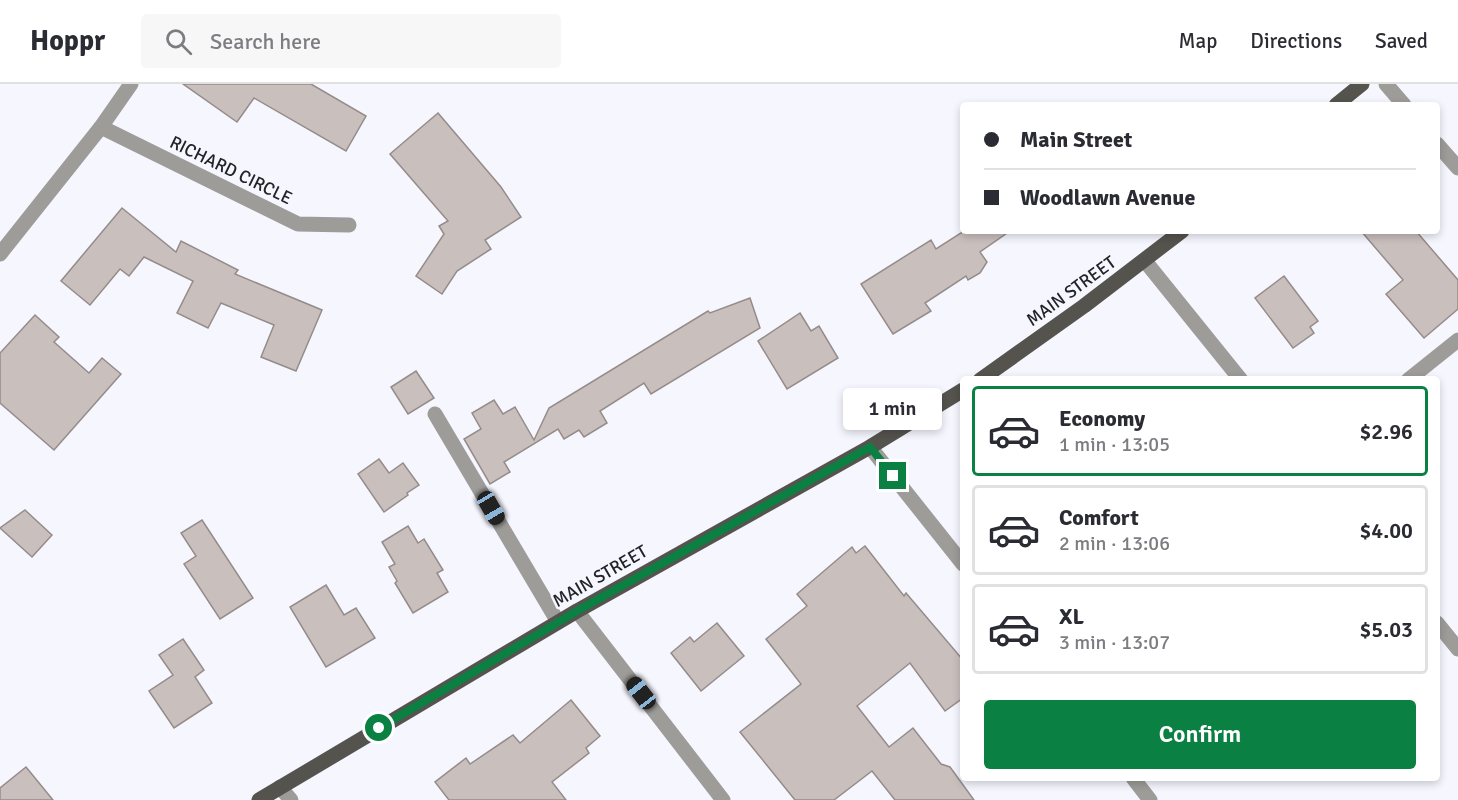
<!DOCTYPE html>
<meta charset="utf-8">
<style>
:root{--surface:#fff;--page:#f7f7f7;--text:#2b2b33;--muted:#7c7c81;--line:#e1e1e2;--accent:#0b8043}
body{margin:0;font-family:Signika,sans-serif;background:var(--page);color:var(--text);height:100vh;display:flex;flex-direction:column;font-size:22px;white-space:nowrap}
*{box-sizing:border-box;margin:0}
p{font-size:20px;color:var(--muted)}
.icon{flex:none;width:33px;height:33px;fill:none;stroke:currentColor;stroke-width:2;stroke-linecap:round;stroke-linejoin:round}
.map{position:relative;flex:1;overflow:hidden}
.side{position:absolute;left:960px;top:292px;width:480px;height:405px;display:flex;flex-direction:column;background:var(--surface);border-radius:6px;box-shadow:0 3px 9px #0003}
.side>*{flex:none}
.guide{position:absolute;left:960px;top:18px;width:480px;height:132px;border-radius:6px;box-shadow:0 3px 9px #0003;display:grid;align-content:center;height:132px;padding:0 24px;background:var(--surface)}
.end{position:absolute;width:27px;height:27px;margin:-14px;border:8px solid #0b8043;background:#fff;box-shadow:0 0 0 3px #fff}
.from{border-radius:50%}
.bubble{position:absolute;height:42px;border-radius:6px;background:var(--surface);box-shadow:0 3px 9px #0003;font-size:20px;font-weight:600;line-height:42px;text-align:center}
.car{position:absolute;width:18px;height:36px;margin:-18px -9px;border-radius:8px;box-shadow:0 0 4px 2px #0007;background:linear-gradient(#222 24%,#8ab4d8 0 40%,#222 0 76%,#8ab4d8 0 86%,#222 0)}
.guide b{display:flex;align-items:center;gap:21px;height:57px;font-size:22px}
.guide b+b{border-top:2px solid var(--line)}
.guide i{width:15px;height:15px;background:var(--text)}
ul{padding:10px 0 0;list-style:none}
li{display:flex;align-items:center;gap:18px;height:90px;margin:0 12px 9px;padding:0 12px;border:3px solid var(--line);border-radius:6px}
li div{flex:1}
li b{display:block;font-size:22px}
li em{font-style:normal;font-weight:600}
li.selected{border-color:var(--accent)}
li>.icon{width:54px;height:54px;stroke-width:1.5}
.button{display:flex;gap:12px;margin-top:auto;padding:12px 24px}
.button a{flex:1;height:69px;border-radius:6px;background:var(--accent);color:#fff;font-size:24px;font-weight:600;line-height:69px;text-align:center}
header{display:flex;align-items:center;gap:36px;box-sizing:border-box;height:84px;padding:0 30px;background:var(--surface);border-bottom:2px solid var(--line)}
header strong{font-size:28px}
nav{display:flex;gap:33px;margin-inline-start:auto;font-size:21px}
.search{width:420px;height:54px;background:var(--page);display:flex;align-items:center;gap:15px;box-sizing:border-box;padding:0 21px;border-radius:6px;color:var(--muted);font-size:22px}
.map>svg:first-child{display:block}
.building{fill:#c9bfbd;stroke:#958c8a;stroke-width:1.5}
.lines{fill:none;stroke-linecap:round;stroke-linejoin:round}
.service{stroke:#9d9c99;stroke-width:15}
.minor{stroke:#9d9c99;stroke-width:15}
.primary{stroke:#55534e;stroke-width:15}
.route{stroke:#0b8043;stroke-width:8}
.labels{text-anchor:middle;dominant-baseline:central;stroke-width:5;stroke-linejoin:round;paint-order:stroke}
.street-label{font-size:18px;fill:#222326;stroke:#f5f6fe}
</style>
<header>
<strong>Hoppr</strong>
<div class="search"><svg class="icon" aria-label="search" viewBox="0 0 24 24"><circle cx="10" cy="10" r="6"/><path d="M15 15l6 6"/></svg>Search here</div>
<nav><a>Map</a><a>Directions</a><a>Saved</a></nav>
</header>
<div class="map">
<svg width="1458" height="716" viewBox="0 0 1458 716">
<rect width="100%" height="100%" fill="#f5f6fe"/>
<g class="building">
<polygon points="183,0 311,0 366,32 346,67 254,14 237,38"/>
<polygon points="438,29 501,103 521,133 485,156 491,165 457,187 442,210 416,192 444,150 439,142 448,137 390,70"/>
<polygon points="122,124 176,168 181,157 238,186 235,190 322,226 296,287 261,273 274,241 221,219 208,244 177,229 193,197 144,173 129,192 120,185 90,221 61,197"/>
<polygon points="964,147 1010,147 980,168 987,178 980,189 968,196 966,192 925,219 931,227 893,250 861,200 931,156 936,165"/>
<polygon points="1361,147 1416,147 1458,196 1458,225 1424,254 1386,210 1403,196"/>
<polygon points="1284,192 1318,237 1310,243 1314,249 1293,264 1255,214"/>
<polygon points="750,214 760,244 651,310 644,299 600,327 607,339 584,353 579,346 564,355 558,345 504,378 510,388 490,400 464,355 481,345 472,329 494,316 503,330 515,323 534,356 549,324 708,227 710,229"/>
<polygon points="800,229 811,247 819,242 838,274 787,305 758,257"/>
<polygon points="35,231 59,253 54,258 89,289 102,274 121,290 54,366 0,319 0,269"/>
<polygon points="416,287 434,314 408,330 391,303"/>
<polygon points="379,375 389,389 403,379 419,401 407,409 408,411 384,428 358,390"/>
<polygon points="25,426 52,451 32,473 0,444"/>
<polygon points="202,436 253,514 220,535 184,480 196,472 181,449"/>
<polygon points="408,442 418,459 424,455 443,486 437,489 448,508 413,529 395,499 397,497 389,483 395,480 382,458"/>
<polygon points="865,462 904,512 906,509 963,576 963,614 945,627 910,579 857,622 889,663 913,644 941,680 950,683 974,716 895,716 872,687 834,716 795,716 740,648 801,600 766,555 807,522 797,510 852,463 856,469"/>
<polygon points="326,501 344,531 356,524 375,554 326,583 290,523"/>
<polygon points="717,539 744,572 701,607 671,569 690,553 694,558"/>
<polygon points="183,555 204,586 195,593 212,619 174,644 149,607 173,591 159,571"/>
<polygon points="571,616 600,652 586,664 589,669 552,698 566,716 449,716 435,698 466,674 470,680 513,651 520,659"/>
<polygon points="26,683 53,716 0,716 0,704"/>
</g>
<g class="lines">
<g class="service">
<polyline points="1408,296 1458,256"/>
<polyline points="435,330 558,538"/>
</g>
<g class="minor">
<polyline points="1386,0 1404,21"/>
<polyline points="101,43 298,140 349,141"/>
<polyline points="1437,60 1458,84"/>
<polyline points="0,170 101,43 131,0"/>
<polyline points="1145,177 1241,296"/>
<polyline points="870,363 963,480"/>
<polyline points="577,527 723,716"/>
<polyline points="1437,539 1458,565"/>
<polyline points="1133,694 1150,716"/>
<polyline points="280,703 291,716"/>
</g>
<g class="primary">
<polyline points="1336,21 1362,0"/>
<polyline points="980,296 1084,222 1182,147"/>
<polyline points="259,716 577,527 870,363 963,306"/>
</g>
</g>
<g class="lines">
<polyline class="route" points="379,644 577,527 870,363 893,392"/>
</g>
<g class="labels">
<g class="street-label">
<text transform="translate(231 86) rotate(26)">RICHARD CIRCLE</text>
<text transform="translate(1071 207) rotate(-36)">MAIN STREET</text>
<text transform="translate(600 492) rotate(-30)">MAIN STREET</text>
</g>
</g>
</svg>
<i class="end from" style="left:379px;top:644px"></i>
<i class="end" style="left:893px;top:392px"></i>
<div class="bubble" style="left:843px;top:304px;width:99px">1 min</div>
<i class="car" style="left:491px;top:424px;rotate:150deg"></i>
<i class="car" style="left:641px;top:609px;rotate:322deg"></i>
<div class="guide">
<b><i class="from"></i>Main Street</b>
<b><i></i>Woodlawn Avenue</b>
</div>
<section class="side">
<ul>
<li class="selected"><svg class="icon" aria-label="car" viewBox="0 0 24 24"><path d="M5 17H2v-5l4-1 3-4h7l3 4 3 1v5h-3M9 17h6M6 11h13"/><circle cx="7" cy="17" r="2"/><circle cx="17" cy="17" r="2"/></svg><div><b>Economy</b><p>1 min · 13:05</p></div><em>$2.96</em></li>
<li><svg class="icon" aria-label="car" viewBox="0 0 24 24"><path d="M5 17H2v-5l4-1 3-4h7l3 4 3 1v5h-3M9 17h6M6 11h13"/><circle cx="7" cy="17" r="2"/><circle cx="17" cy="17" r="2"/></svg><div><b>Comfort</b><p>2 min · 13:06</p></div><em>$4.00</em></li>
<li><svg class="icon" aria-label="car" viewBox="0 0 24 24"><path d="M5 17H2v-5l4-1 3-4h7l3 4 3 1v5h-3M9 17h6M6 11h13"/><circle cx="7" cy="17" r="2"/><circle cx="17" cy="17" r="2"/></svg><div><b>XL</b><p>3 min · 13:07</p></div><em>$5.03</em></li>
</ul>
<div class="button"><a>Confirm</a></div>
</section>
</div>
